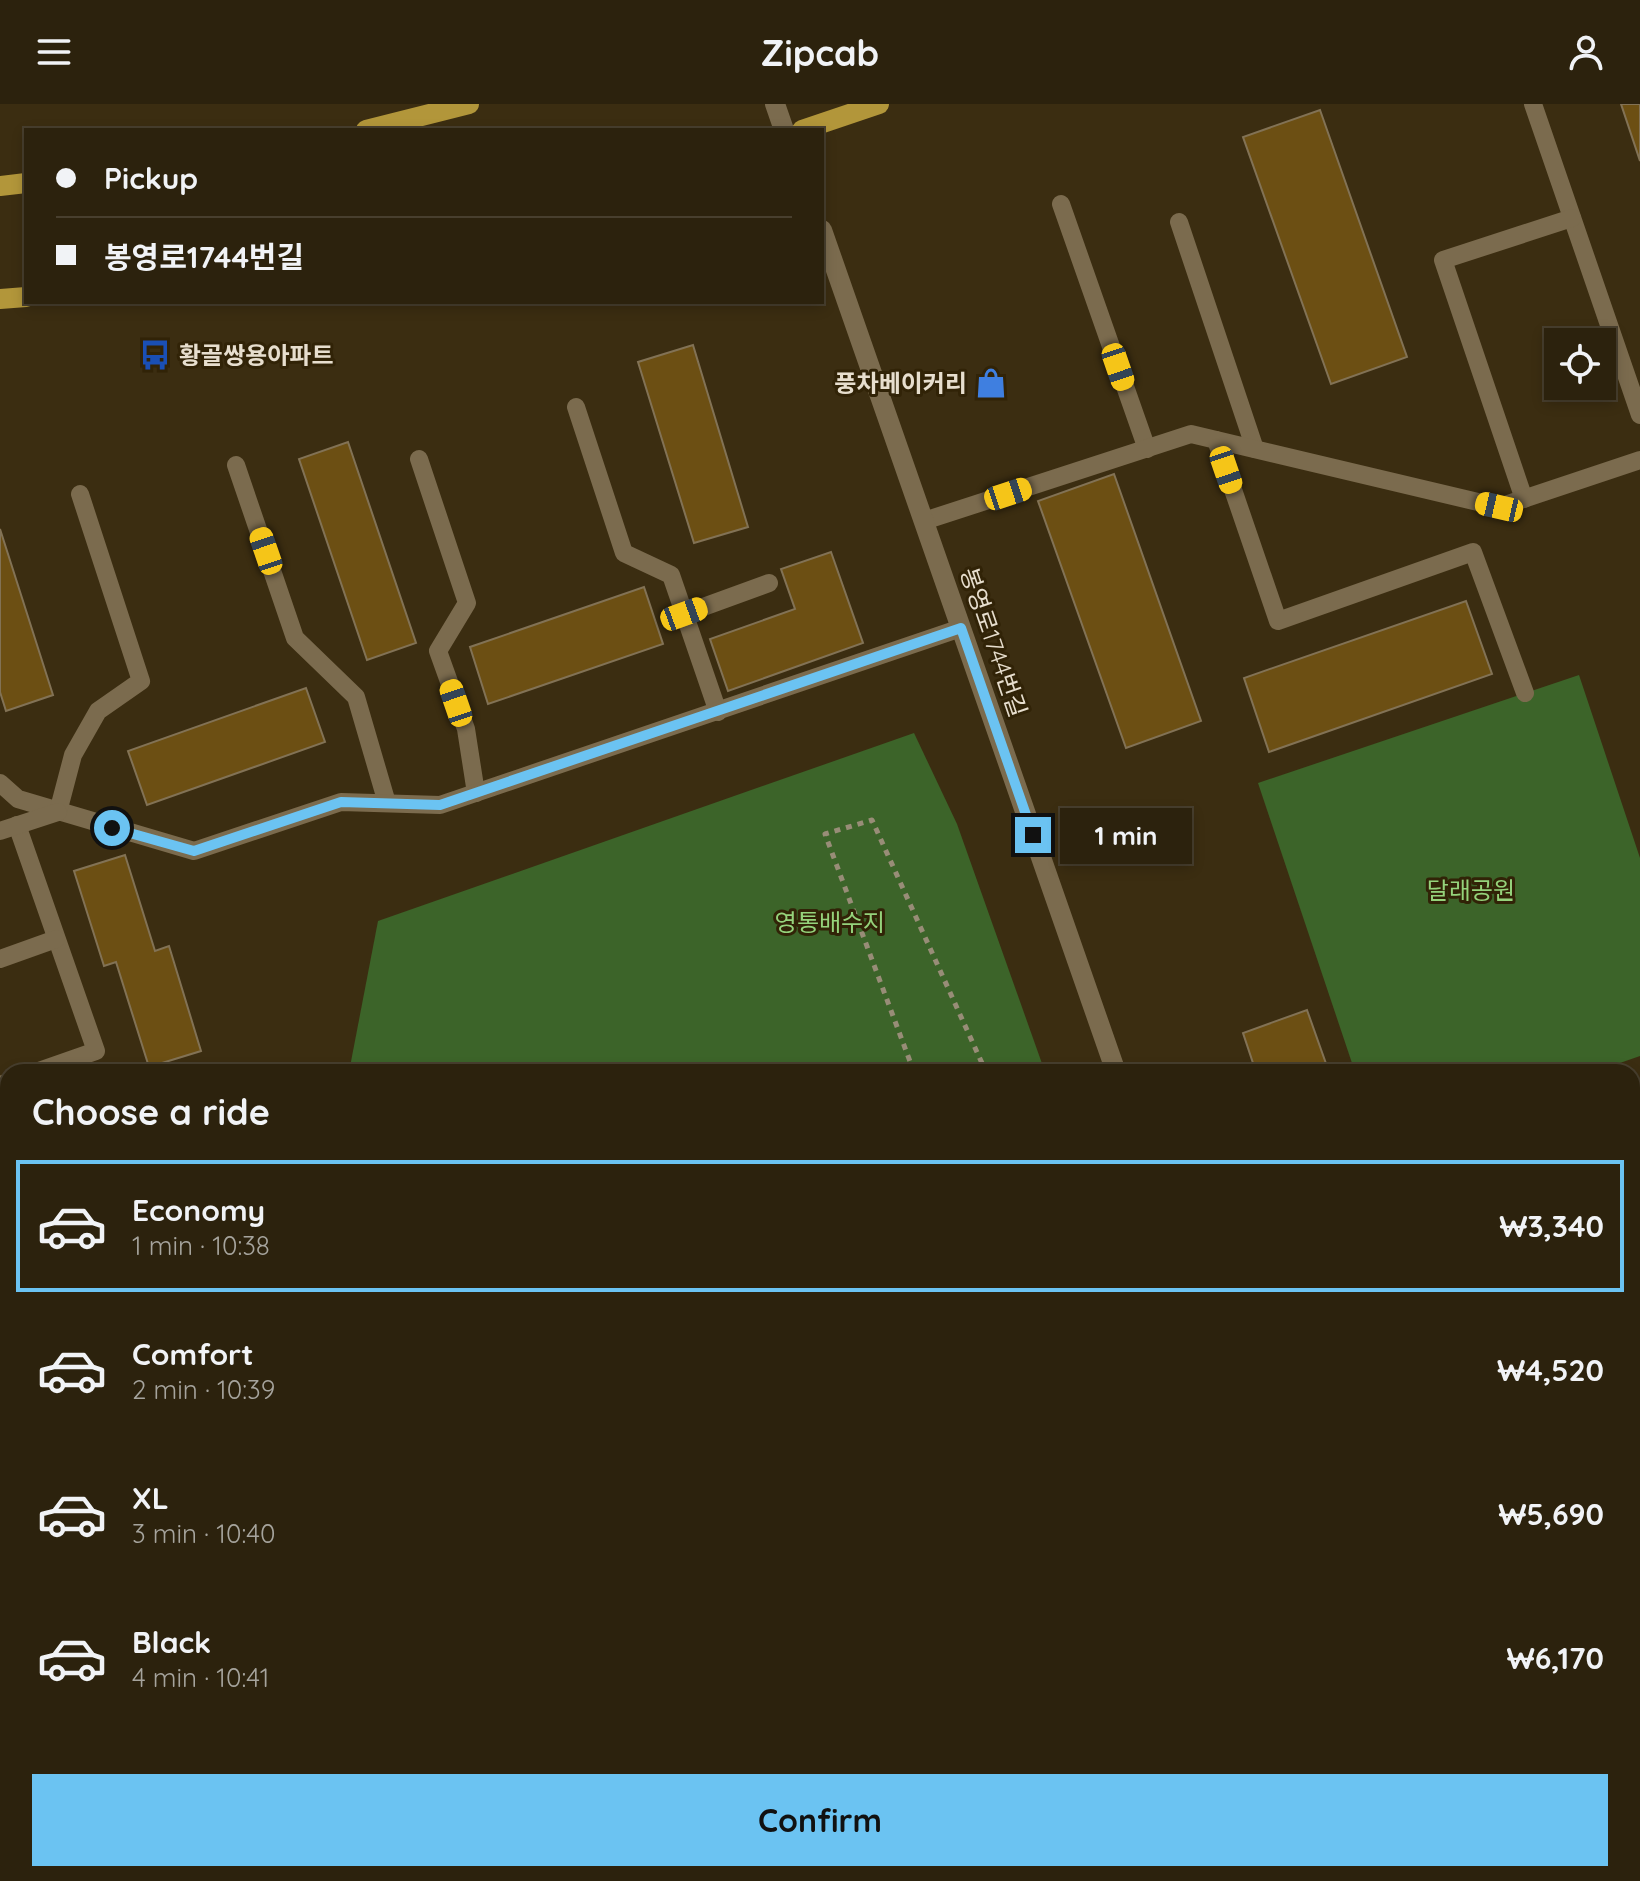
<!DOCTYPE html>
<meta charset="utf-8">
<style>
:root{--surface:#2c220d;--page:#342a16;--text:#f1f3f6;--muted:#a6a49d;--line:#483f2e;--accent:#6bc3f2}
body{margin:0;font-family:Quicksand,"Noto Sans KR",sans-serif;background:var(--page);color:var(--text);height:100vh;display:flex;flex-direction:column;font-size:30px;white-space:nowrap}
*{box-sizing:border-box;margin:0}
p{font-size:26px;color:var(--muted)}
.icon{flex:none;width:44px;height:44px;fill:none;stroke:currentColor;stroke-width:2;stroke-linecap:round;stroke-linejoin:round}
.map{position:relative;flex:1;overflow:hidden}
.side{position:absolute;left:0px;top:960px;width:1640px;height:818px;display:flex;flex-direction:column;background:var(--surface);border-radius:24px 24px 0 0;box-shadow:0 4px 12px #0003,0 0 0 2px var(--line)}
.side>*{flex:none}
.guide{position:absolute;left:24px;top:24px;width:800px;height:176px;border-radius:0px;box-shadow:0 4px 12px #0003,0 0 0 2px var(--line);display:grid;align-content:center;height:176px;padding:0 32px;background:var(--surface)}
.tools{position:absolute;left:1544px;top:224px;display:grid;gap:16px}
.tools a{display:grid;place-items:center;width:72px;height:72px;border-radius:0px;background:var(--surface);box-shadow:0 4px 12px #0003,0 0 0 2px var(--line);font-size:40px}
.end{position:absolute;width:36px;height:36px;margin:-18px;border:10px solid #6bc3f2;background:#111;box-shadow:0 0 0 4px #111}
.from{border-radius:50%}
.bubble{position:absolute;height:56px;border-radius:0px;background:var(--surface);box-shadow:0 4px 12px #0003,0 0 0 2px var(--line);font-size:26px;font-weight:800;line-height:56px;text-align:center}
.car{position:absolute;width:24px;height:48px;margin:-24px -12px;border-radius:10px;box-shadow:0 0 6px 2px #0007;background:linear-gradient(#f5c518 24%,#345 0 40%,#f5c518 0 76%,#345 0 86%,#f5c518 0)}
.guide b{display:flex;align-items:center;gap:28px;height:76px;font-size:30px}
.guide b+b{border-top:2px solid var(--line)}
.guide i{width:20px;height:20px;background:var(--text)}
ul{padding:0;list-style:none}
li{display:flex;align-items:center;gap:24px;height:132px;margin:0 16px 12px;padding:0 16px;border:4px solid transparent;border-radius:0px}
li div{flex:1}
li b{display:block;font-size:30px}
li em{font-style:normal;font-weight:800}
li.on{border-color:var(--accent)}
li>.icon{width:72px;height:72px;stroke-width:1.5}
h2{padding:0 32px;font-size:36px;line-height:96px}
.primary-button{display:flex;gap:16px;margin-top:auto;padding:16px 32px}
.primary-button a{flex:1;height:92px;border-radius:0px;background:var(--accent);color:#111;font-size:32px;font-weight:800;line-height:92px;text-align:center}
header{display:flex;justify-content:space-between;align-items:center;height:104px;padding:0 32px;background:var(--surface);font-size:36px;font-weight:800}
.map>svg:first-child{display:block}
.built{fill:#44320e}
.green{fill:#3c6429}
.building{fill:#6c4f13;stroke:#827255;stroke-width:2}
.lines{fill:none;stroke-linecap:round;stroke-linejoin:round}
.path{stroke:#988d77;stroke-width:5;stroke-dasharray:6 6;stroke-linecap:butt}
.service{stroke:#7b6b4e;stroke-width:18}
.minor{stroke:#7b6b4e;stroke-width:20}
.tertiary{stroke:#7b6b4e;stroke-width:20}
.primary{stroke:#b2963a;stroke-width:20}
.route{stroke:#6bc3f2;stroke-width:10}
.labels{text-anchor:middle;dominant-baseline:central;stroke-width:6;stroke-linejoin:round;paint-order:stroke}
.poi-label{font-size:24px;font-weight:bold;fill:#e7dece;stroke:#312307;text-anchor:start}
.street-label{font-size:24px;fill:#e7dece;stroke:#312307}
.park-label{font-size:24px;fill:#95d37b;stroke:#312307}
</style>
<header><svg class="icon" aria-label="menu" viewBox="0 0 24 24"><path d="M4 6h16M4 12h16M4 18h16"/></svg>Zipcab<svg class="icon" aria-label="person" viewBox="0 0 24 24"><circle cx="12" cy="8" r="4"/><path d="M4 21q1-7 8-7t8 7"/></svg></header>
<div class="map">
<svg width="1640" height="1777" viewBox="0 0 1640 1777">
<rect width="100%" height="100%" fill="#3b2d11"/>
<polygon class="built" points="1640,974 1640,1474 1632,1479 1632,977"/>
<g class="green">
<polygon points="1579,571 1640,754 1640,952 1594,968 1355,968 1258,679"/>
<polygon points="914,629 957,720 1045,968 349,968 378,817"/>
<polygon points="8,1168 8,1310 0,1305 0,1171"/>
<polygon points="1632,1265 1640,1288 1640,1418 1632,1422"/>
<polygon points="0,1369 8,1374 8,1770 984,1770 983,1777 0,1777"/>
<polygon points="1640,1628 1640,1777 1612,1777 1608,1770 1632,1770 1632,1635"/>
</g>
<g class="building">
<polygon points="1621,0 1640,0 1640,57"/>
<polygon points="1320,6 1407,253 1331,280 1243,33"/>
<polygon points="693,241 748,423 694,439 638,258"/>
<polygon points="348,338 416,539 367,556 299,355"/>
<polygon points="1114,370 1201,617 1126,644 1038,397"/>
<polygon points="0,425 53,591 6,607 0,588"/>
<polygon points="831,448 863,539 728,587 710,535 795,505 781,465"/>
<polygon points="644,483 663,540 488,600 470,543"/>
<polygon points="1466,497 1492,570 1269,648 1244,574"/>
<polygon points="306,584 325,638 147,701 128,647"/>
<polygon points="125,751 155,847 169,842 201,947 149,963 116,858 104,862 74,767"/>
<polygon points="1307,906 1329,968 1256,968 1243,929"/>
<polygon points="8,1044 8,1101 0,1104 0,1047"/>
<polygon points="1049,1770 1138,1770 1137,1777 1048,1777"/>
<polygon points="1505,1770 1534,1770 1539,1777 1487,1777"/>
</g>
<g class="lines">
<g class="path">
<polyline points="914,968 825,730 872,716 986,968"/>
<polyline points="0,1411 8,1416"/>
<polyline points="314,1770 316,1777"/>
</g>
<g class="service">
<polyline points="1533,0 1640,311"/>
<polyline points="1061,100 1147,345"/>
<polyline points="1179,118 1255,345"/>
<polyline points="576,303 624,449 671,471 718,608"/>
<polyline points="1216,336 1278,517 1473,448 1525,589"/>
<polyline points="419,355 467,499 438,547 466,625 476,689"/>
<polyline points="236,361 295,534 356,593 387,699"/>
<polyline points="1524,395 1443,156 1572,114"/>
<polyline points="924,417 1191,330 1499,403 1640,356"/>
<polyline points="684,510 769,479"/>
<polyline points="0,679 18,695 194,747 341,698 440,701 961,524"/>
<polyline points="58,708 73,651 98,607 141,577 80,390"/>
<polyline points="17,721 96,947 36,968"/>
<polyline points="0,727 58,708"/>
<polyline points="0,855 56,835"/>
<polyline points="0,981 8,978"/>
</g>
<polyline class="minor" points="1313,1777 1315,1770"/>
<g class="tertiary">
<polyline points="775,0 784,26"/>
<polyline points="822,126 1116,968"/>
<polyline points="1632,1517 1640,1513"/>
</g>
<g class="primary">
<polyline points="366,26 469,0"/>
<polyline points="802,26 879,0"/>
<polyline points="0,82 26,79"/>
<polyline points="0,195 26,193"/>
</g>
</g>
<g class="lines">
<polyline class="route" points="112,724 194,747 341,698 440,701 961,524 1033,731"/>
</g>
<defs>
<g id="bus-bare" transform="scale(2.4)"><path d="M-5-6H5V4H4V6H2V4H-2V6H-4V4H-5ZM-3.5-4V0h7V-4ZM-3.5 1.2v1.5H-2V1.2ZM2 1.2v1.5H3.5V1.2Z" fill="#1a4fb4" stroke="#312307" stroke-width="2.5" paint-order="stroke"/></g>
<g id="shop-bare" transform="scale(2.4)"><path d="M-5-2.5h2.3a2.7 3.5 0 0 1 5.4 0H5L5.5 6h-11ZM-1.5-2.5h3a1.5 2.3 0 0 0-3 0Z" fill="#3f7fe0" stroke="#312307" stroke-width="2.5" paint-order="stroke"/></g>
</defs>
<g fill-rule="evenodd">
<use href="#bus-bare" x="155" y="251"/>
<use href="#shop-bare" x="991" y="279"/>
</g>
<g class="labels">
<g class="poi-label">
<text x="179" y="251">황골쌍용아파트</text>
<text x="967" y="279" text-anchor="end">풍차베이커리</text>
</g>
<g class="street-label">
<text transform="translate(994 538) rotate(71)">봉영로1744번길</text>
</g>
<g class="park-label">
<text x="1471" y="786">달래공원</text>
<text x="830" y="818">영통배수지</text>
</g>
</g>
</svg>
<div class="tools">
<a><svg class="icon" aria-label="locate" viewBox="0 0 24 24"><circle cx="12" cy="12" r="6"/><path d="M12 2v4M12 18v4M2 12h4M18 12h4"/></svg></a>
</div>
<i class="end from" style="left:112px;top:724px"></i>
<i class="end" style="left:1033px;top:731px"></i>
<div class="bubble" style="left:1060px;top:704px;width:132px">1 min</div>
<i class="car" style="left:1118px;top:263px;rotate:161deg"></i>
<i class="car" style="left:1226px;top:366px;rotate:161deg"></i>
<i class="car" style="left:1008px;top:390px;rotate:72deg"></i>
<i class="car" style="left:1499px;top:403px;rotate:283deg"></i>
<i class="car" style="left:266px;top:447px;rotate:341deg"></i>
<i class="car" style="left:684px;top:510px;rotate:70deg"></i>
<i class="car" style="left:456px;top:599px;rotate:341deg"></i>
<div class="guide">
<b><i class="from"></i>Pickup</b>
<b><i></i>봉영로1744번길</b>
</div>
<section class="side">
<h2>Choose a ride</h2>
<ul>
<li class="on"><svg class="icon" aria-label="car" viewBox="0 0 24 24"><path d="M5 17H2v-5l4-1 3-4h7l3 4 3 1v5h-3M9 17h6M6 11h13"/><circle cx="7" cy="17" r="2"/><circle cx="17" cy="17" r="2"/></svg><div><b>Economy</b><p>1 min · 10:38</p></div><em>₩3,340</em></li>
<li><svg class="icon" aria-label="car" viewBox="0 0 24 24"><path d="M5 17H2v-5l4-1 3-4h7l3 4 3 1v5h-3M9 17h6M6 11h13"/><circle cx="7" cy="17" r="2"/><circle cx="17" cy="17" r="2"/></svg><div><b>Comfort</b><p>2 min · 10:39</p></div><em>₩4,520</em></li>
<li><svg class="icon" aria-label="car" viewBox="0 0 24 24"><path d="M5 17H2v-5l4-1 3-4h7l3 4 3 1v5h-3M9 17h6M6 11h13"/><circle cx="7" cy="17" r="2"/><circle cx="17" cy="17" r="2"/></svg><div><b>XL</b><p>3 min · 10:40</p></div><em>₩5,690</em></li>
<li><svg class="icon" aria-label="car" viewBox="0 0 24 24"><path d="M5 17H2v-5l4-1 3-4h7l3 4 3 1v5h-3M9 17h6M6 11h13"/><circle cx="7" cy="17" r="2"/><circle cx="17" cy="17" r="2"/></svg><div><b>Black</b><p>4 min · 10:41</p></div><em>₩6,170</em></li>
</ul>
<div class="primary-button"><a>Confirm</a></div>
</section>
</div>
